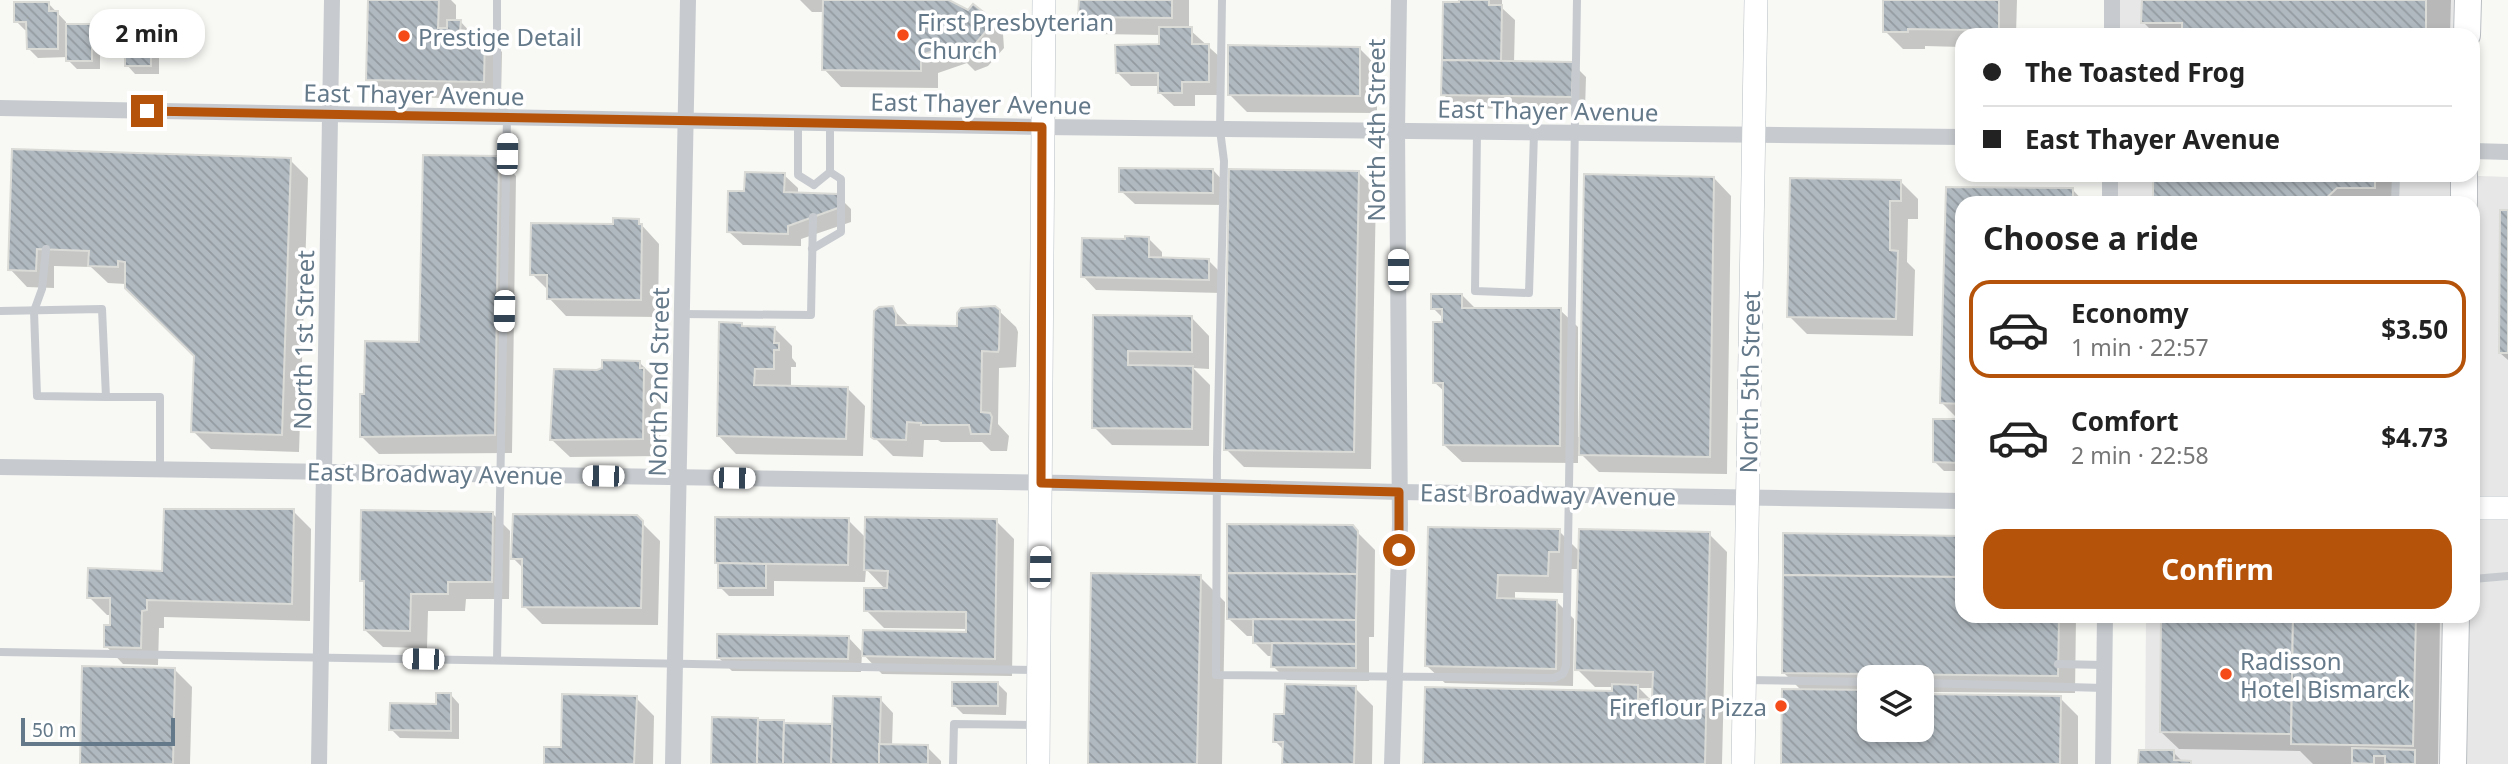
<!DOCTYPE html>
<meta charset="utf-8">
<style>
:root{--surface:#fff;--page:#f2f2f2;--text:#222;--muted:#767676;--line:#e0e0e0;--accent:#b45309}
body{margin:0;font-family:"Noto Sans",sans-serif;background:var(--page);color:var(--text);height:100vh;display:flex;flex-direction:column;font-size:26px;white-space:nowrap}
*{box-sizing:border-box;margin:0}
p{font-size:23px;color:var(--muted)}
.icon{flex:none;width:38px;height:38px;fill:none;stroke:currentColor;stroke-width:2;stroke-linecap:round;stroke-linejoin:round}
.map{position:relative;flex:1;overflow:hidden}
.drawer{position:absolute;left:1955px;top:196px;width:525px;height:427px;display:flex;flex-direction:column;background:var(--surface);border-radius:21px;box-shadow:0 4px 10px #0003}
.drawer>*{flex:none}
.top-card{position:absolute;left:1955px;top:28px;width:525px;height:154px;border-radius:21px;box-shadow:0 4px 10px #0003;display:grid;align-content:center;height:154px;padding:0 28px;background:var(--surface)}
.tools{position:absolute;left:1857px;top:665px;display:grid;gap:14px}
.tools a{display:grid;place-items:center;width:77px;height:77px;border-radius:14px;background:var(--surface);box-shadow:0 4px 10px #0003;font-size:35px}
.scale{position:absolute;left:21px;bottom:18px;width:154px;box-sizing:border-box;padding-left:7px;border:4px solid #647989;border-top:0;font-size:19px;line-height:24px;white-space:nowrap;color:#647989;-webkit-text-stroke:5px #fff;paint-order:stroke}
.end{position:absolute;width:32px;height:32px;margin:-16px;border:9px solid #b45309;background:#fff;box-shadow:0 0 0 4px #fff}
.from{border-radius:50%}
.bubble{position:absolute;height:49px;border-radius:21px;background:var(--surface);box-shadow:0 4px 10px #0003;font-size:23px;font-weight:700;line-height:49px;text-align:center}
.car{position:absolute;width:21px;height:42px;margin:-21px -10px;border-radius:9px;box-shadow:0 0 5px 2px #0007;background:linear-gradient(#fff 24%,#345 0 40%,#fff 0 76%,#345 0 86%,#fff 0)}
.top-card b{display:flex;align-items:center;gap:24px;height:66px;font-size:26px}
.top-card b+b{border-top:2px solid var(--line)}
.top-card i{width:18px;height:18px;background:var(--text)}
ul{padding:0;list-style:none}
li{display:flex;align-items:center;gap:21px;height:98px;margin:0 14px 10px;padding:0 14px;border:4px solid transparent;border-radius:21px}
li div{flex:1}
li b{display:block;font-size:26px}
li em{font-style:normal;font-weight:700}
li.current{border-color:var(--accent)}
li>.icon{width:63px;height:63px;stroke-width:1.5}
h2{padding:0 28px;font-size:32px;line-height:84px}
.action{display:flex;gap:14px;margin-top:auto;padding:14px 28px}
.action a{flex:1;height:80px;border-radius:21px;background:var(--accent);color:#fff;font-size:28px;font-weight:700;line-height:80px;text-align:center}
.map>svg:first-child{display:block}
.built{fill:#e6e7e6}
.shadow{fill:#0003;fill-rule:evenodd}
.building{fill:url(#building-back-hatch);stroke:#dadad7;stroke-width:2}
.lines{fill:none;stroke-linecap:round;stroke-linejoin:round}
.secondary-casing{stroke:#b9bfc3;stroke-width:24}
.primary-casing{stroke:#babec2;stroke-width:28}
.lane{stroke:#c7cbcf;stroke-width:8}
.street{stroke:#c7cbcf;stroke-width:16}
.secondary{stroke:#fff;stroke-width:23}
.primary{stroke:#fff;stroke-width:26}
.route{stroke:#b45309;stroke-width:9}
.poi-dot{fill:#f54b18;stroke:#fff;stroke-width:2.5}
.labels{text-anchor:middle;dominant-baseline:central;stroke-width:7;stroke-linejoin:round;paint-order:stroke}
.poi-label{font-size:24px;fill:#647989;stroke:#fff;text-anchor:start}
.street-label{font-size:24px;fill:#647989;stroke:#fff}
</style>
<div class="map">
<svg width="2508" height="764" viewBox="0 0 2508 764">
<defs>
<pattern id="building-back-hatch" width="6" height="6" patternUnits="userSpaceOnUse" patternTransform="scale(1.75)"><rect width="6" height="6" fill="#b0b9bf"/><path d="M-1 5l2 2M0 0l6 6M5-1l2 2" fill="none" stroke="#939ba1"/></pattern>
</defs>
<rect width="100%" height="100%" fill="#f8f8f5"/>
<g class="built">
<polygon points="2112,0 2468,0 2467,35 2112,35"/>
<polygon points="2110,175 2451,175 2508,177 2508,764 2145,764 2146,616 2473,616 2473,203 2110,203"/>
</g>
<g class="shadow">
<polygon points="370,0 451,0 456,5 456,21 460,21 472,34 484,34 502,52 501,99 386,97 368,79"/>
<polygon points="800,0 941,0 968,12 985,15 1003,34 1004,48 988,66 975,71 967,63 938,73 938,88 841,87 824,69 824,12 812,12"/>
<polygon points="1080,0 1189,0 1189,29 1222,59 1222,95 1195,95 1195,106 1174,106 1160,93 1160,86 1131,86 1117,72 1161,46 1161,35 1098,34 1080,17"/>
<polygon points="1461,0 1502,0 1502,8 1515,20 1514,63 1572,63 1586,77 1585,110 1457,108 1443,94"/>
<polygon points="1885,0 2017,0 2016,35 1962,35 1962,47 1925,46 1925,49 1903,49 1885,31"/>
<polygon points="2144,0 2451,0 2450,35 2156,35 2143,22"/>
<polygon points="48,3 66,22 66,25 91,25 100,34 100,69 77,69 68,60 68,57 38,58 29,49 28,30 25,30 16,21"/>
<polygon points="151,27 159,36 159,74 135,74 127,65"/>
<polygon points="1359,48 1377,66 1377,113 1247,112 1229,94"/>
<polygon points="14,151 290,160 308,178 299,452 211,449 193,431 196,355 126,284 108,283 91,267 54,266 54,288 27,287 10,269"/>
<polygon points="498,158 516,176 512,453 379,454 361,436 366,396 421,344"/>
<polygon points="1213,170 1226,184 1226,205 1135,204 1121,191"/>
<polygon points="1358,172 1376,190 1371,469 1244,467 1226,449"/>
<polygon points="784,175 798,188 798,194 837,195 851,209 851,222 801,239 801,246 743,245 729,232 746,193"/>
<polygon points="2155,175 2399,175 2399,203 2154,203"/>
<polygon points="1714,178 1731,196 1727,474 1599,472 1578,451 1578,463 1462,462 1444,445 1445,392 1434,382 1443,318 1433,308 1462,295 1476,309 1560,310 1578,327 1578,437 1581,437"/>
<polygon points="1900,181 1918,199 1918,219 1908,219 1907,262 1915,270 1913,336 1807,334 1789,316"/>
<polygon points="1947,189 2073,190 2085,203 1962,203 1962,471 1944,471 1935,462 1960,421 1942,403"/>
<polygon points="2508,211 2508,360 2500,353"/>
<polygon points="638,221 659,244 658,317 566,316 549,298 549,291 532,274 615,226"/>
<polygon points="1148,238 1162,252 1162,260 1209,261 1222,274 1222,293 1096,290 1083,276 1127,241"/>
<polygon points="892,308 910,327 958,327 997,309 1016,327 1018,332 1016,367 999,368 998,424 1009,436 1007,451 991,451 982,442 941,442 938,440 924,440 923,457 893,456 873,436"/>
<polygon points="1095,316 1192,318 1209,336 1209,369 1193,368 1210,385 1209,446 1112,445 1094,427"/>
<polygon points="741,324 745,328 774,328 792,346 792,358 796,363 796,367 791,367 791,387 847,388 865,406 863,456 736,454 719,436"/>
<polygon points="639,362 657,380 661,388 660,456 570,457 552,440"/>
<polygon points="293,511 311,529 310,621 164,617 164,628 159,628 158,665 123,664 106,646 112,627 111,615 107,615 89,597 164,572"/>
<polygon points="492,513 510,531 509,599 466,599 465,611 428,611 427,648 383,647 365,630 366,585 361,580"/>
<polygon points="636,517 660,541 658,625 542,624 524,606 524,569 513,558"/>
<polygon points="848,520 866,538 996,521 1014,539 1012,676 882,674 862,653 861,672 732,671 718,657 848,637 864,654 967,634 967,629 884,628 866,610 886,590 866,569 865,582 774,581 774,596 729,596 720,587 720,566 716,562"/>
<polygon points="1352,527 1375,550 1374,637 1369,637 1369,681 1287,680 1273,666 1273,656 1268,656 1254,642 1254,636 1247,636 1229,619"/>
<path d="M1430,529l129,2 21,21 129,-18 18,18 -5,212h-297l189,-71v-6h-19l-18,-18 2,-100h-13l-1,24 -50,-1v8l41,1 18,18 -1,67 -128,-3 -18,-17zM1639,688h15v15z"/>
<polygon points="1200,577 1225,602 1222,764 1089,764"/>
<path d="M1962,616l114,1 -1,76 -145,-1v4l130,2 18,18v48h-296l20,-73 -19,-19zM1869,677h53v53h-53z"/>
<polygon points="2163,616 2440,616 2438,764 2313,764 2300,751 2179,749 2161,732"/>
<polygon points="174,669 192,687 190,764 82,764"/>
<polygon points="998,684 1007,693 1006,715 963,714 954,705"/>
<polygon points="1355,688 1373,706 1372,764 1284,764 1285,751 1275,741 1286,716"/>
<polygon points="451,695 459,704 459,739 400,738 391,729 437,705"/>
<polygon points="636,698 654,716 653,764 546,764 563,749"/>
<polygon points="880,699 893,713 892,746 927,747 941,761 941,764 713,764 714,719 784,722 787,725 834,726"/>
<polygon points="2173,752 2183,762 2192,764 2140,764"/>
</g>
<g class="building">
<polygon points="368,0 439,0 438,28 447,28 447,20 461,20 460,32 485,32 484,82 366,80"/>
<polygon points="823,0 949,0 968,10 973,4 986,14 987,30 971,49 956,54 952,45 921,55 921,71 822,70"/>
<polygon points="1079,0 1172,0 1172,18 1078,17"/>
<polygon points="1459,0 1489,0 1489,5 1502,5 1501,61 1442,60 1443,2 1459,2"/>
<polygon points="1883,0 1999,0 1999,35 1974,34 1974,30 1908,29 1908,32 1883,32"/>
<polygon points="2142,0 2426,0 2426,35 2182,35 2182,23 2141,23"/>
<polygon points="14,2 49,2 49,11 58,11 58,49 27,49 26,22 14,22"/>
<rect x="66" y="24" width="26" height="37"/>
<rect x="125" y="25" width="26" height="41"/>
<polygon points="1159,27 1192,27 1192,44 1209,44 1209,82 1182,82 1182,93 1158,93 1158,73 1116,73 1115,45 1159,44"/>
<polygon points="1228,45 1360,47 1360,96 1228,95"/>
<polygon points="1442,60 1573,62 1572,97 1441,95"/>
<polygon points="12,149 291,158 282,435 191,432 194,356 125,288 125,262 118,261 118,267 88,266 89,251 37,249 36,271 8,270"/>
<polygon points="423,155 499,156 495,435 360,437 360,394 364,394 365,341 419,342"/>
<polygon points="1119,168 1213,169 1213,193 1119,192"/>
<polygon points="1229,169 1359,171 1354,452 1224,450"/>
<polygon points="745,172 785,173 784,192 838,194 838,208 788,226 788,234 727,232 728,191 744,191"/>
<polygon points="1584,174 1714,177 1710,457 1579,455"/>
<polygon points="2153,175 2375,175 2375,188 2337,188 2321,203 2153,203"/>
<polygon points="1790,178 1901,180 1901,201 1890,201 1890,250 1898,251 1896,319 1787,317"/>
<polygon points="1946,187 2073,188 2073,203 1962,203 1962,404 1940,403"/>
<polygon points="2500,210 2508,210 2508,353 2499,353"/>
<polygon points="613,218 639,219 639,224 642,224 641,300 547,299 547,275 530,275 531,223 613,224"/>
<polygon points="1125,236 1149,237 1149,257 1209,259 1209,280 1081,277 1082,238 1125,239"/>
<polygon points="1431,294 1462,294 1462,308 1561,308 1560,446 1443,445 1443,383 1433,383 1433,322 1442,322 1442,309 1431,309"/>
<polygon points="893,306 896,314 896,325 957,326 957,313 961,308 995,306 1000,310 999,349 998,352 982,351 981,412 990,413 992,417 990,434 971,434 969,425 921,425 921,423 907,422 906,440 874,439 871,437 874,311 879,307"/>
<polygon points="1093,315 1192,316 1192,352 1128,351 1128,365 1193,366 1192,429 1092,428"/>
<polygon points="719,322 742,323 742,326 775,327 774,343 779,343 779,350 774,350 774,369 755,369 754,385 848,387 846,439 717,436"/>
<polygon points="602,360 640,361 640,368 644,368 643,439 550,440 554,369 597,370 602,368"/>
<polygon points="1933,419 1962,419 1962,463 1933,462"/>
<polygon points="164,509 294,509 292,604 147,600 147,610 142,611 141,648 104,647 104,625 110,625 110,598 87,598 88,568 162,571"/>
<polygon points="361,510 493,512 492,582 448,582 448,594 411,594 410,631 364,630 364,581 360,581"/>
<polygon points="513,514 637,515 643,521 641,608 522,607 522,559 511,559"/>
<polygon points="715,517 849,518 848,565 715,563"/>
<polygon points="865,517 997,519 995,659 862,656 863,630 966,632 966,612 864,611 864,588 887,588 888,571 864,570"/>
<polygon points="1227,524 1353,525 1358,531 1357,574 1227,573"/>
<polygon points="1428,527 1560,529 1559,552 1549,552 1548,576 1498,575 1497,598 1557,600 1556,669 1425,666"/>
<polygon points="1579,529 1710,532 1705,764 1423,764 1425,687 1612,691 1612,684 1638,685 1638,699 1652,699 1653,672 1575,670"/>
<polygon points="1783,533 1962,536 1962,577 1783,575"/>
<polygon points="718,563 766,564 766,588 718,588"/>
<polygon points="1091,573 1201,575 1197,764 1088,764"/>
<polygon points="1227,573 1357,574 1356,620 1227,619"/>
<polygon points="1783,575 1962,577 1962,616 2059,616 2058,676 1782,673"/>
<polygon points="2161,616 2293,616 2291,734 2160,732"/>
<polygon points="2293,616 2416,616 2413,746 2291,744"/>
<polygon points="1253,619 1356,620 1356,644 1253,643"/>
<polygon points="717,634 849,636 848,659 717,658"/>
<polygon points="1272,643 1356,644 1356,668 1271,667"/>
<polygon points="82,666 175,668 173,764 80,764"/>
<rect x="952" y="682" width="46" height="24"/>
<polygon points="1285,684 1356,686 1354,764 1282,764 1283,742 1273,742 1274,714 1284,714"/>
<polygon points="1782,689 1869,690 1869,730 1922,730 1922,694 2061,696 2060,764 1781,764"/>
<polygon points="436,693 451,693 451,731 389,730 390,703 436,704"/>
<polygon points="562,694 637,696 634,764 544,764 544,747 561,747"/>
<polygon points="833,696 881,697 879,764 831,764"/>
<polygon points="712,717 758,718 757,764 711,764"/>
<polygon points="758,720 784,720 783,764 757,764"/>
<polygon points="784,723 832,724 831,764 783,764"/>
<polygon points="879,744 928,745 928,764 879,764"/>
<polygon points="2352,748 2415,750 2415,764 2385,764 2385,756 2374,756 2374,764 2352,763"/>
<polygon points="2139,750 2174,750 2174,760 2191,761 2191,764 2138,764"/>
</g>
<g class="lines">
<g class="secondary-casing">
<g id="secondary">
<polyline points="2473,508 2508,508"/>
<polyline points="1038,764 1044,0"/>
<polyline points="1743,764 1756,0"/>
</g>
</g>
<g class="primary-casing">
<g id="primary">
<polyline points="2467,35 2468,0"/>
<polyline points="2464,203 2464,175"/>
<polyline points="2453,764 2456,616"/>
</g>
</g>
<g class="lane">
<polyline points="497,0 497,88 499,99 507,118 497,660"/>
<polyline points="1222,0 1220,130 1224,161 1217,457 1216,675 1554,678 1563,674 1566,666 1577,0"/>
<polyline points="798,123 798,175 814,185"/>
<polyline points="1477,132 1475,291 1529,293 1534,133"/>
<polyline points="814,185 830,172 830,124"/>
<polyline points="2395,203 2396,175"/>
<polyline points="46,249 42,289 34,311 37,396 106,397"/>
<polyline points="812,249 841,232 841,179 830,172"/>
<polyline points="0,311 102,309 106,397 160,397 160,469"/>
<polyline points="682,314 811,315 813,217"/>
<polyline points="2473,579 2508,576"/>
<polyline points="0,652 1036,670"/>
<polyline points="2058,664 2104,665"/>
<polyline points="1746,680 1869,682"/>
<polyline points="1922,683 2104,688"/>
<polyline points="953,764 954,724 1035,725"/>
</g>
<g class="street">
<polyline points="2112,35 2112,0"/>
<polyline points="0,108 1042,127 1962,137"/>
<polyline points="2473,151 2508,152"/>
<polyline points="2110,203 2110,175"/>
<polyline points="0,467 1070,483 1399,492 1962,501"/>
<polyline points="319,764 332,0"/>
<polyline points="673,764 688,0"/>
<polyline points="1392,764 1400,524 1397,130 1399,0"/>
<polyline points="2103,764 2105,616"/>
</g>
<use href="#secondary" class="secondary"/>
<use href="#primary" class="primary"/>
</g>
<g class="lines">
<polyline class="route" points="147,111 1042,127 1041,483 1399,492 1399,550"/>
</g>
<g class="poi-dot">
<circle cx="903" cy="35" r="7"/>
<circle cx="404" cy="36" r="7"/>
<circle cx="2226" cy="674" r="7"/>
<circle cx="1781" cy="706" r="7"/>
</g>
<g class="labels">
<g class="poi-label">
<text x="917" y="21">First Presbyterian<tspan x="917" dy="28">Church</tspan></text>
<text x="418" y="36">Prestige Detail</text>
<text x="2240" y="660">Radisson<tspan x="2240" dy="28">Hotel Bismarck</tspan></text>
<text x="1767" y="706" text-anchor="end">Fireflour Pizza</text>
</g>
<g class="street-label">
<text transform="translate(414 94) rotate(1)">East Thayer Avenue</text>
<text transform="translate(981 103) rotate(1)">East Thayer Avenue</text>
<text transform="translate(1548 110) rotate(1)">East Thayer Avenue</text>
<text transform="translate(1375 130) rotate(-90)">North 4th Street</text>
<text transform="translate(303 340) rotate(-89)">North 1st Street</text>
<text transform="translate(658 382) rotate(-89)">North 2nd Street</text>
<text transform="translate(1749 382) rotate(-89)">North 5th Street</text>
<text transform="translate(435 473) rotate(1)">East Broadway Avenue</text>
<text transform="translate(1548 494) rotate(1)">East Broadway Avenue</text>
</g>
</g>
</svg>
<div class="tools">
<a><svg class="icon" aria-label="layers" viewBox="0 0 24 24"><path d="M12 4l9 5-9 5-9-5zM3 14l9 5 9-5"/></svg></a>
</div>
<div class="scale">50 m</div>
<i class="end from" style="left:1399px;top:550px"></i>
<i class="end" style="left:147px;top:111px"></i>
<div class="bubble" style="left:89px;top:9px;width:116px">2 min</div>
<i class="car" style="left:507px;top:154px;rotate:1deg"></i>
<i class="car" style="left:1398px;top:270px;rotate:0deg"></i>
<i class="car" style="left:504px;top:311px;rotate:181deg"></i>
<i class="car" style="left:603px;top:476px;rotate:271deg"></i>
<i class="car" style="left:734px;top:478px;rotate:91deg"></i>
<i class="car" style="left:1040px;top:567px;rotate:1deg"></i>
<i class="car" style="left:423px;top:659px;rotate:271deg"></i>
<div class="top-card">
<b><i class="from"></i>The Toasted Frog</b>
<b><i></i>East Thayer Avenue</b>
</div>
<section class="drawer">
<h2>Choose a ride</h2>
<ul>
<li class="current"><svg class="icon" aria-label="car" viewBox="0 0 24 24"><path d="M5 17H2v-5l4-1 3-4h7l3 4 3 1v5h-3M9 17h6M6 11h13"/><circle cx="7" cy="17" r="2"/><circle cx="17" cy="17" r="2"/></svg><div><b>Economy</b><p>1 min · 22:57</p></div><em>$3.50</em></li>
<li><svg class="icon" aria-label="car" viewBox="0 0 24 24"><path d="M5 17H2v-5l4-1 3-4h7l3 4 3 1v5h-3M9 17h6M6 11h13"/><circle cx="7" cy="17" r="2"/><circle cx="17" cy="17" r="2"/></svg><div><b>Comfort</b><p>2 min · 22:58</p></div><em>$4.73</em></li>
</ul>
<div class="action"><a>Confirm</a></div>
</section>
</div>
